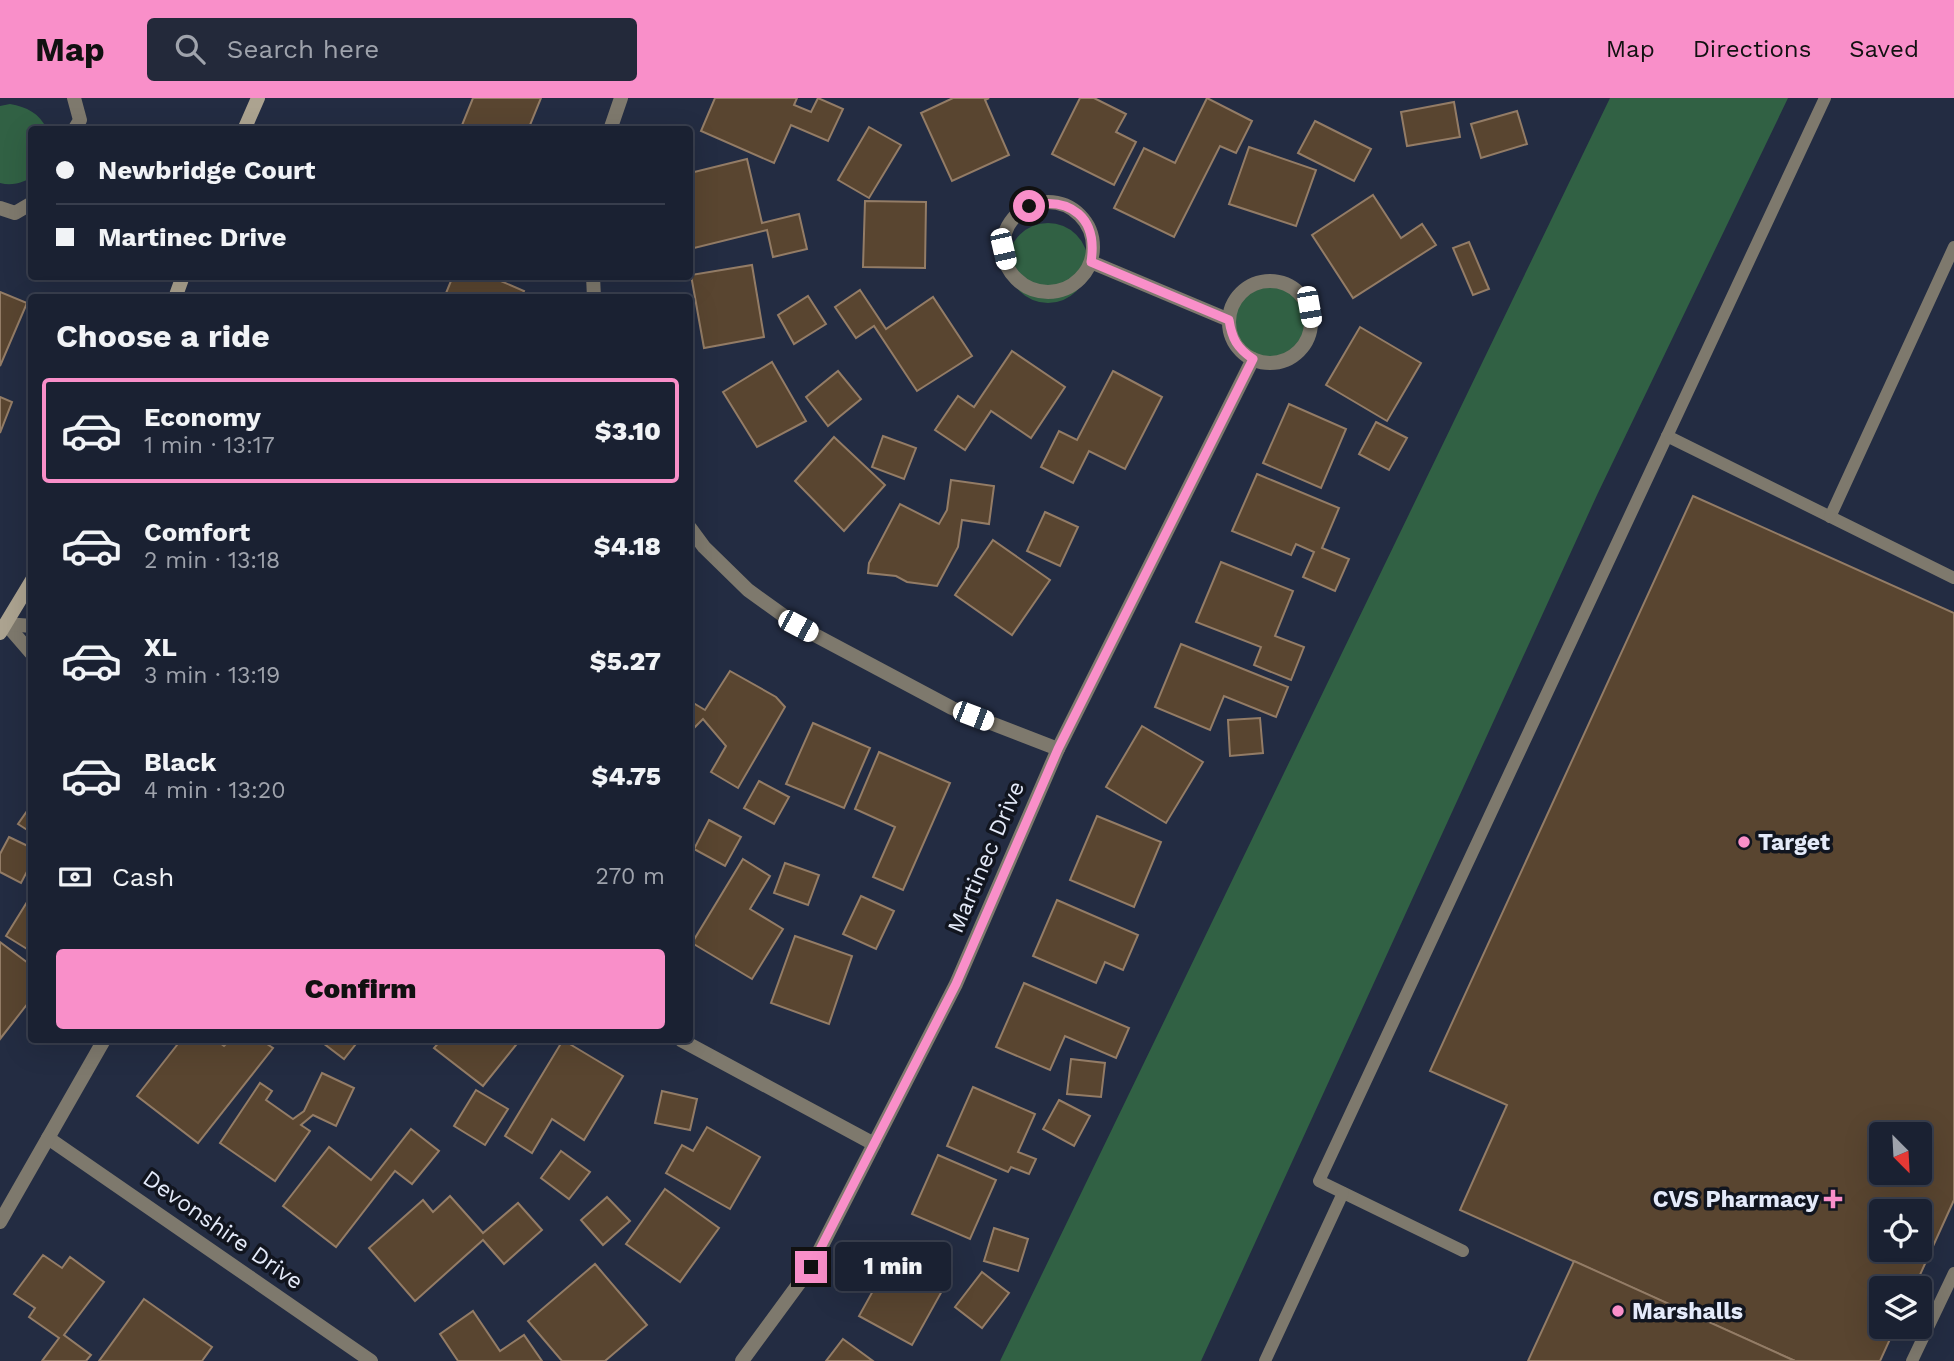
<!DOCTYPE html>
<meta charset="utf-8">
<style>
:root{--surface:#1a2132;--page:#23293a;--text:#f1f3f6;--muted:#9fa3ac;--line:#383e4d;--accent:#f98fc9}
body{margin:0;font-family:"Work Sans",sans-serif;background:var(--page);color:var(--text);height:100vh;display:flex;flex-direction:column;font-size:26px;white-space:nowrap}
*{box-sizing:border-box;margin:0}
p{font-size:23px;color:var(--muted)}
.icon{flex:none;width:38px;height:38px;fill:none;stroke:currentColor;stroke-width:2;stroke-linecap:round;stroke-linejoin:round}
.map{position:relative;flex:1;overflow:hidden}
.drawer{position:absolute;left:28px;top:196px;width:665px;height:749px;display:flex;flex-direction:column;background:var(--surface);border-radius:7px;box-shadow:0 7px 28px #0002,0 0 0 2px var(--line)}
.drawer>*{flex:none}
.banner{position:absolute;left:28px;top:28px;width:665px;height:154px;border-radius:7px;box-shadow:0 7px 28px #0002,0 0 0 2px var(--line);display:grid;align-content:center;height:154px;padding:0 28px;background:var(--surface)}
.needle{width:46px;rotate:156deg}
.controls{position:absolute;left:1869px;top:1024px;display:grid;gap:14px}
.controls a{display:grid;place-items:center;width:63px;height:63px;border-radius:7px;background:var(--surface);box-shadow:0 7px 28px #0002,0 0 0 2px var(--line);font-size:35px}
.end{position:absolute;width:32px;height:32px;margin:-16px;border:9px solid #f98fc9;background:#111;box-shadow:0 0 0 4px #111}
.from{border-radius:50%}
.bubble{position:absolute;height:49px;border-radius:7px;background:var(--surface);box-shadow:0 7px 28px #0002,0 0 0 2px var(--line);font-size:23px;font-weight:800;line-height:49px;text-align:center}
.car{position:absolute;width:21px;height:42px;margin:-21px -10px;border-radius:9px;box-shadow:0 0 5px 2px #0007;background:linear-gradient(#fff 24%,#345 0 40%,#fff 0 76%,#345 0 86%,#fff 0)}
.banner b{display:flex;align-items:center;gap:24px;height:66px;font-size:26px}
.banner b+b{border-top:2px solid var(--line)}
.banner i{width:18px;height:18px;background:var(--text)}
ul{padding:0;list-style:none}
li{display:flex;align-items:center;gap:21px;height:105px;margin:0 14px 10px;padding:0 14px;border:4px solid transparent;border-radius:7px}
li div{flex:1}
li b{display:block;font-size:26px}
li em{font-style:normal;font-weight:800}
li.active{border-color:var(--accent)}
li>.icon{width:63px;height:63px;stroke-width:1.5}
h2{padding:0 28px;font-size:32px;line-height:84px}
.pay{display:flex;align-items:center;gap:18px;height:77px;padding:0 28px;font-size:26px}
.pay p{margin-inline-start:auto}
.cta{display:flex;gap:14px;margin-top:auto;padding:14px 28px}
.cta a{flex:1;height:80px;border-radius:7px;background:var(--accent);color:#111;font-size:28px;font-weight:800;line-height:80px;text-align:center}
header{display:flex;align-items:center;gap:42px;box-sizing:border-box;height:98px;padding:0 35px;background:var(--accent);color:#111}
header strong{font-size:33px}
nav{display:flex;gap:38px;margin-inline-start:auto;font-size:24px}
.search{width:490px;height:63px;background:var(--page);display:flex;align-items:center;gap:18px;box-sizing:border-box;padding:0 24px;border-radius:7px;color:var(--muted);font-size:26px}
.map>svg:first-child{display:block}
.green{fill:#316144}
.building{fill:#594530;stroke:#937c66;stroke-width:2;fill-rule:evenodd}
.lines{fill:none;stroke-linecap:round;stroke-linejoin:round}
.lane{stroke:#7e796d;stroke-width:12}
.street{stroke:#7e796d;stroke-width:14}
.secondary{stroke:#aca390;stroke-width:14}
.route{stroke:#f98fc9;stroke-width:9}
.poi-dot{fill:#f98fc9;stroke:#11151f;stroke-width:2.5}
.labels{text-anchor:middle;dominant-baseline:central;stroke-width:7;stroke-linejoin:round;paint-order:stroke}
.poi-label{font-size:23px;font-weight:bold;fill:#e4eaf9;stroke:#11151f;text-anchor:start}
.street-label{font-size:23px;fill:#e4eaf9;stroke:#11151f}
</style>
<header>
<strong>Map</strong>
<div class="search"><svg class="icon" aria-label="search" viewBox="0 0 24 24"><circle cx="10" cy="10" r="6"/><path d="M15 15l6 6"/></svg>Search here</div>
<nav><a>Map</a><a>Directions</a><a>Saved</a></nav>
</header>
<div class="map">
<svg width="1954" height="1263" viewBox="0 0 1954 1263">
<rect width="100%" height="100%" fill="#232c42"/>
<g class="green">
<polygon points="1610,0 1788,0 1597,397 1201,1263 1000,1263"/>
<path d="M10,6c17,3 29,9 37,25l-15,1 -1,48c-10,5 -19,8 -31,5v-77z"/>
<circle cx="1048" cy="165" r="40"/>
<circle cx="1268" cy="226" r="40"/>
</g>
<g class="building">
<polygon points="473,0 541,0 528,32 460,32"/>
<polygon points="715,0 797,0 794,7 811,14 818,0 843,11 828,43 791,27 774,65 701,33"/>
<polygon points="953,0 989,0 985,2 1009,57 952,83 921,15"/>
<polygon points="1080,0 1094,0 1126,16 1116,34 1136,44 1114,87 1052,56"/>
<polygon points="1207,0 1252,23 1236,55 1220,48 1174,139 1114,110 1144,50 1175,65"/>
<polygon points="1454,4 1460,39 1407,48 1401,14"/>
<polygon points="1517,13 1527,46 1481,60 1471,26"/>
<polygon points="1315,23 1371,51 1354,83 1298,55"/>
<polygon points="869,29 901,47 869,100 838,82"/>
<polygon points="1249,49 1316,72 1296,128 1229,106"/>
<polygon points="747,61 762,125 799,116 807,151 773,159 767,132 690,151 690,75"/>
<polygon points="1373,97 1401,140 1422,126 1436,147 1353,200 1312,137"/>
<polygon points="865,103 926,104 925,170 863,169"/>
<polygon points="1469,144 1489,191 1473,197 1453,150"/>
<polygon points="752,167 764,239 704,250 691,177"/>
<polygon points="453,178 489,178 524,193 521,200 444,200"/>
<polygon points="860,192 886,231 933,199 972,258 917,293 874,228 856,240 835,209"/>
<polygon points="0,194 27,205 0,268"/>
<polygon points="808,198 826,226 794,246 778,217"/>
<polygon points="1360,229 1421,265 1387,323 1326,287"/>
<polygon points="1012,253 1065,289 1031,340 991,313 965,352 935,332 958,298 974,309"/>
<polygon points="772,264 806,323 757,349 723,294"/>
<polygon points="838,273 861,301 828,328 806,299"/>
<polygon points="1113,273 1162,299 1125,371 1089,353 1073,385 1041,369 1059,333 1077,342"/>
<polygon points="0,299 12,304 0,335"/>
<polygon points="1289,306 1346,331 1321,390 1263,365"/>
<polygon points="1376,324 1407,340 1389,372 1359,356"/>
<polygon points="883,338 916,350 904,381 872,369"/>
<polygon points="834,339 885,387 844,433 795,383"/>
<polygon points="1257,376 1339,410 1322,450 1349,461 1335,493 1303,479 1314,454 1296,446 1291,457 1232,433"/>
<polygon points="951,382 994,388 989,426 962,422 958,449 937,488 907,484 896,478 868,475 869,465 900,406 939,426 947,412"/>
<path d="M1693,398l261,117v587l-40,88h-33v38h15l-16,35h-85l-335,-151 47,-105 -77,-34zM1881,1036h39v38h-39zM1881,1113h39v39h-39z"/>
<polygon points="1045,414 1078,429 1060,468 1027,453"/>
<polygon points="993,442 1050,482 1012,537 955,497"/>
<polygon points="1221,464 1293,493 1275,538 1304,549 1291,582 1254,567 1261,549 1196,524"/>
<polygon points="1181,546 1288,589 1276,619 1224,598 1210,632 1155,609"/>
<polygon points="730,573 776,599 785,609 738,690 711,674 726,648 703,621 690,634 690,603 705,612"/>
<polygon points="1260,620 1263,655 1230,658 1228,622"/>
<polygon points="813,625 870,650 844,710 786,686"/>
<polygon points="1142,628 1203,664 1166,725 1106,689"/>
<polygon points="879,654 950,685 903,792 873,779 895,729 855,711"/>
<polygon points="759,683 789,699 774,726 744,710"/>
<polygon points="32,706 32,735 18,726"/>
<polygon points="1097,718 1161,744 1134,809 1070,782"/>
<polygon points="709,722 741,739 725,768 694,751"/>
<polygon points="9,739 32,750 32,764 21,785 0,774 0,756"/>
<polygon points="743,761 770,778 750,811 783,831 752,881 692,845"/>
<polygon points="785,765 819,777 808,807 774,795"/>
<polygon points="32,796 32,854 6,838"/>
<polygon points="861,798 894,813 876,851 843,836"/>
<polygon points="1057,802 1138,837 1123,872 1105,864 1096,885 1033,858"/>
<polygon points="795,838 852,858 829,926 771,905"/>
<polygon points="0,844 32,868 32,900 0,941"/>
<polygon points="1024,885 1129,930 1116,960 1065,938 1050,972 996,949"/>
<polygon points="181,942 216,942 224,948 230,942 261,942 273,950 198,1045 137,998"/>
<polygon points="319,942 359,942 344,961"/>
<polygon points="441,942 520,942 483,988 434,950"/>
<polygon points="563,942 623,978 584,1042 552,1021 532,1055 505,1038"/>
<polygon points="1071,961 1105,965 1101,999 1067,996"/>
<polygon points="322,975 354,990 336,1028 313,1017 301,1027 310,1033 275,1083 220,1045 260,985 272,993 266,1002 293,1021 304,1013"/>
<polygon points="973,989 1035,1016 1018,1054 1036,1061 1029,1076 1011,1069 1008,1074 947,1048"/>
<polygon points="476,992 508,1011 485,1047 454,1028"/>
<polygon points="662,993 697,1001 690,1032 655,1025"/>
<polygon points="1059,1002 1090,1018 1074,1048 1043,1031"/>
<polygon points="707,1029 760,1059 730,1111 666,1075 682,1047 693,1053"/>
<polygon points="411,1031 439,1053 412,1086 395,1073 336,1149 283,1108 329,1049 371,1082"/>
<polygon points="561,1053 590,1074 569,1101 541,1080"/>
<polygon points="938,1057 996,1082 970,1141 912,1116"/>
<polygon points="665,1091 719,1130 680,1184 626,1146"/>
<polygon points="450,1098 483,1135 518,1105 542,1132 504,1166 483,1142 415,1203 369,1150 423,1102 433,1114"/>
<polygon points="607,1099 630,1123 603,1147 581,1122"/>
<polygon points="994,1130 1028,1141 1018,1173 984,1163"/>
<polygon points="894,1155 947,1184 912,1247 859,1218"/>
<polygon points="43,1157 62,1170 70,1159 104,1184 64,1237 91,1257 86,1263 42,1263 59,1240 29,1219 35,1210 14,1196"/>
<polygon points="1574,1163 1795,1263 1528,1263"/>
<polygon points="595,1166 647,1227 605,1263 562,1263 528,1223"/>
<polygon points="982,1174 1009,1195 982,1230 955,1209"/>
<polygon points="144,1201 212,1249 202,1263 99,1263"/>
<polygon points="473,1213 500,1253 524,1237 542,1263 458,1263 440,1236"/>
<polygon points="843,1241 873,1263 826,1263"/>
</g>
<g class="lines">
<g class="lane">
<polyline points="1667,338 1954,480"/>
<polyline points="1830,419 1954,149"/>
<polyline points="1463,1153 1319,1083 1825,0"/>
<polyline points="1265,1263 1343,1095"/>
<polyline points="1912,1263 1954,1175"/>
</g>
<g class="street">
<polyline points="74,0 80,22 74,32"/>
<polyline points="610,32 621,0"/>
<circle cx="1048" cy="149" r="45"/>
<polyline points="0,110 15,115 32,105"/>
<polyline points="1091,164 1229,222"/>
<polyline points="593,178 594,200"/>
<circle cx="1270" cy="224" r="41"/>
<polyline points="690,430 704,449 748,492 798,528 952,610 1058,651"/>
<polyline points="6,526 32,556"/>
<polyline points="6,526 32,528"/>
<polyline points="681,942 874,1046"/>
<polyline points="48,1040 371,1263"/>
<polyline points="0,1124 104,942"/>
<polyline points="742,1263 811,1169 956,886 1058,651 1253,261"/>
</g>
<g class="secondary">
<polyline points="244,32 258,0"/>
<polyline points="175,200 183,178"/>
<polyline points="0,535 32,482"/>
</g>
</g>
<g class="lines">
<path class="route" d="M811,1169l145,-283 102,-235 195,-390c-16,-11 -21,-20 -24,-39l-138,-58c7,-44 -20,-66 -62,-56"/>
</g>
<g class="poi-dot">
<circle cx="1744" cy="744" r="7"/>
<path d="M1829.5 1090.5h7v7h7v7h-7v7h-7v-7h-7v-7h7z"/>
<circle cx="1618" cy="1213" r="7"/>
</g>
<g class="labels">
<g class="poi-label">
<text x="1758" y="744">Target</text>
<text x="1819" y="1101" text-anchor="end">CVS Pharmacy</text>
<text x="1632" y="1213">Marshalls</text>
</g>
<g class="street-label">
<text transform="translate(986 759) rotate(-67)">Martinec Drive</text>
<text transform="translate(223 1132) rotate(35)">Devonshire Drive</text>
</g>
</g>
</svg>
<div class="controls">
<a><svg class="needle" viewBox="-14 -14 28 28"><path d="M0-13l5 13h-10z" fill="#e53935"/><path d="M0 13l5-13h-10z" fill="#9fa3ac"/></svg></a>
<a><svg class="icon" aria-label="locate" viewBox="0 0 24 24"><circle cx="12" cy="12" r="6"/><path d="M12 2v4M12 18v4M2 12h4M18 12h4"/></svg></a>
<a><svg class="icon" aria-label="layers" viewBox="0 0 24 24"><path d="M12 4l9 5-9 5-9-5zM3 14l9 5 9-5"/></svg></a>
</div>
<i class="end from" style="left:1029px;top:108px"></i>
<i class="end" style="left:811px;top:1169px"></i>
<div class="bubble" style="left:835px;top:1144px;width:116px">1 min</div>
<i class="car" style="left:1003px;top:151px;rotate:167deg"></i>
<i class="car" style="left:1309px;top:209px;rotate:170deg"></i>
<i class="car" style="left:798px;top:528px;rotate:118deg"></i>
<i class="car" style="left:973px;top:618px;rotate:111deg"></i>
<div class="banner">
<b><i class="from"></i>Newbridge Court</b>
<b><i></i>Martinec Drive</b>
</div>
<section class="drawer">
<h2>Choose a ride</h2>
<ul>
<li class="active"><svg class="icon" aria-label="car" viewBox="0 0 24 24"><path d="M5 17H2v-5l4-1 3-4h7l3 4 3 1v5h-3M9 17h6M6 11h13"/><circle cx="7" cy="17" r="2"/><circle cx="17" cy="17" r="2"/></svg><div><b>Economy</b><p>1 min · 13:17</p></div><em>$3.10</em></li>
<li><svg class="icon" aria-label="car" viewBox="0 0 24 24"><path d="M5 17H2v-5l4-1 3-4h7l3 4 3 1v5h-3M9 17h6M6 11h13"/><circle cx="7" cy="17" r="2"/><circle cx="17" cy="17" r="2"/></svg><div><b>Comfort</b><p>2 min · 13:18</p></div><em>$4.18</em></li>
<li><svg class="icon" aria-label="car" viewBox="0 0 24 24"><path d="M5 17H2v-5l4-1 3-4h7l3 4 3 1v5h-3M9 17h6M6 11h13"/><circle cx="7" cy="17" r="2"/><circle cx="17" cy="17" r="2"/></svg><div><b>XL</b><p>3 min · 13:19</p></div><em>$5.27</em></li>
<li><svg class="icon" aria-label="car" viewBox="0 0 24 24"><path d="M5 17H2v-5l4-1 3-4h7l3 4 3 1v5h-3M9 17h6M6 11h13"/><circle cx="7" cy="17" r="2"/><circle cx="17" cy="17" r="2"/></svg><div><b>Black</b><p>4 min · 13:20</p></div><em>$4.75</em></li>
</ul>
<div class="pay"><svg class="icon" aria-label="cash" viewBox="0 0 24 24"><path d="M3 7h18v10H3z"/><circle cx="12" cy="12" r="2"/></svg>Cash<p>270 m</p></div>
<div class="cta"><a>Confirm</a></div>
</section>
</div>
